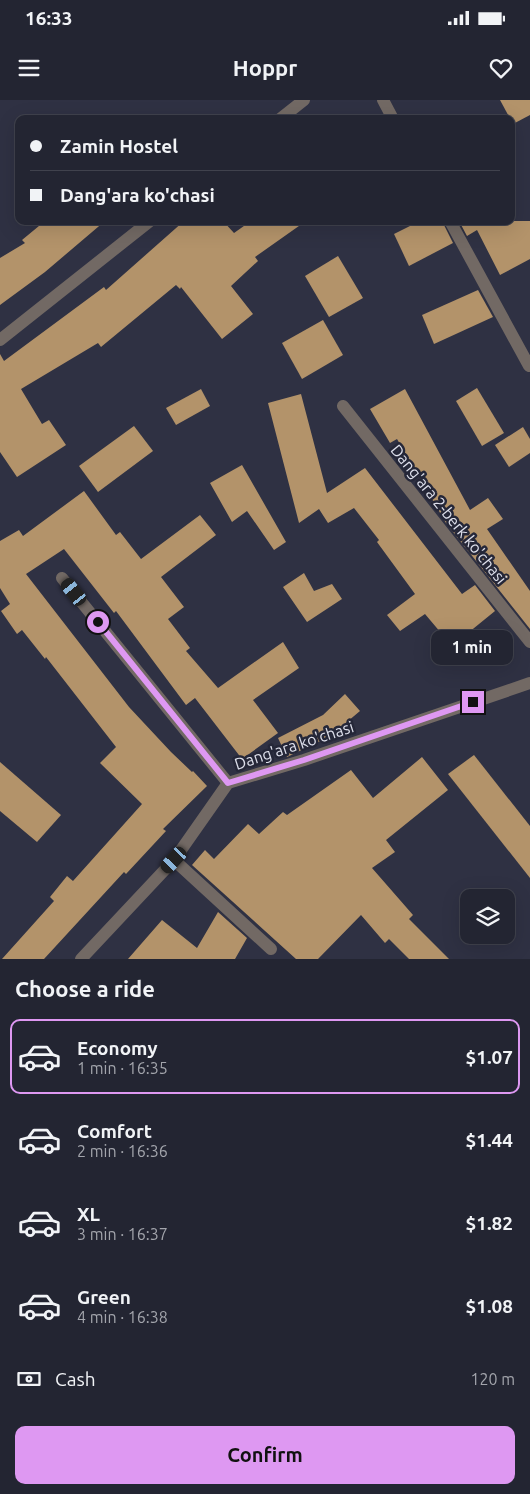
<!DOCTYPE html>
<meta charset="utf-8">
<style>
:root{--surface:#232532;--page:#2f313e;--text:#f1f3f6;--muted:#a3a5ac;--line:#40424d;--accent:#de98f2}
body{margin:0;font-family:Ubuntu,sans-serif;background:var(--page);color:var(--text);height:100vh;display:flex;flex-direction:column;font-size:19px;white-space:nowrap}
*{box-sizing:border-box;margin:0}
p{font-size:16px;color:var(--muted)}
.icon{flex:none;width:28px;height:28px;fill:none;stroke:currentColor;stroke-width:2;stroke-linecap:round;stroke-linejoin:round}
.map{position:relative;height:859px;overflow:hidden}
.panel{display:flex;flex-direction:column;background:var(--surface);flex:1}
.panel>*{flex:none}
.top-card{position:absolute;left:15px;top:15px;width:500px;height:110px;border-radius:10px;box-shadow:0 5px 20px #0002,0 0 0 1px var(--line);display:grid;align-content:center;height:110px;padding:0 15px;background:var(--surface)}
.controls{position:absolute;left:460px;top:789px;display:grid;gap:10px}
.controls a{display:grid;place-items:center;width:55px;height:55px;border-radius:10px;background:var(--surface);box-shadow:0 5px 20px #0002,0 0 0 1px var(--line);font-size:25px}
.end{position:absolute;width:22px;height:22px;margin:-11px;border:6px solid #de98f2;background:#111;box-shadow:0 0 0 2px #111}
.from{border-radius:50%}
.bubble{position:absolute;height:35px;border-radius:10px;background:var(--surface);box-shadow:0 5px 20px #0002,0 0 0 1px var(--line);font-size:16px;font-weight:600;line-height:35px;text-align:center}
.car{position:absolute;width:15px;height:30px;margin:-15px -8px;border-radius:6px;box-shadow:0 0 4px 1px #0007;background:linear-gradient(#222 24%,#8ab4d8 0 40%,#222 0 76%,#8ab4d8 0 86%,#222 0)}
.top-card b{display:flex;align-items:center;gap:18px;height:48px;font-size:19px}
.top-card b+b{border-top:1px solid var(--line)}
.top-card i{width:12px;height:12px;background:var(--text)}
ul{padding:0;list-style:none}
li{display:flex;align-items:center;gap:15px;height:75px;margin:0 10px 8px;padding:0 5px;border:2px solid transparent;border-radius:10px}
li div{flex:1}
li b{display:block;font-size:19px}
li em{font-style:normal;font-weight:600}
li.on{border-color:var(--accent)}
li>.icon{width:45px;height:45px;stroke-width:1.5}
h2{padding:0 15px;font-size:22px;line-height:60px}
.pay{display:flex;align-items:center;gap:12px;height:55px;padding:0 15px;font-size:19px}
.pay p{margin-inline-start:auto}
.cta{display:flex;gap:10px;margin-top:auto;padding:10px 15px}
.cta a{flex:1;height:58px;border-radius:10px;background:var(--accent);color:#111;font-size:20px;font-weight:600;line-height:58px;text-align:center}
.status{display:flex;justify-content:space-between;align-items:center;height:35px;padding:0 25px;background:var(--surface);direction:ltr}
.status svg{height:14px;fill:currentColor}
header{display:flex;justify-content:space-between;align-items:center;height:65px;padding:0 15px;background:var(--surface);font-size:22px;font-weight:600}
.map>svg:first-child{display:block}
.building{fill:#b3936a}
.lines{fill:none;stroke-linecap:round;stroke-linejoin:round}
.lane{stroke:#726964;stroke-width:12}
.street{stroke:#726964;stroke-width:12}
.route{stroke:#de98f2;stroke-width:6}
.labels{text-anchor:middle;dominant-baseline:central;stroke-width:5;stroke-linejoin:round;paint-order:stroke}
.street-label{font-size:16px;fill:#dee0ec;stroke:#252738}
</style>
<div class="status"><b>16:33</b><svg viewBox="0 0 49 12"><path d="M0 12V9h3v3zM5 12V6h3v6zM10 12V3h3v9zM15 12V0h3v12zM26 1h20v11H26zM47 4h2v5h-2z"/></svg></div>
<header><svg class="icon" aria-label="menu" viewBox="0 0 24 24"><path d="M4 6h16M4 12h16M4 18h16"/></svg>Hoppr<svg class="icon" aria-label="heart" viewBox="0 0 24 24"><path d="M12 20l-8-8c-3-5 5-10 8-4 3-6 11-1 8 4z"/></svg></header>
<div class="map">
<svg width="530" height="859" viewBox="0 0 530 859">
<rect width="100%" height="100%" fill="#2f3143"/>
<g class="building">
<polygon points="500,0 530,0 530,15 513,24"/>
<polygon points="45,121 105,121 45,172 0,205 0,158 25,143 22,140"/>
<polygon points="184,121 223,121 234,133 251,121 306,121 255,157 258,161 231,186 253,214 222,239 181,187 180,189 176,185 101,247 98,243 21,289 42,324 49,320 66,345 17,377 0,352 0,254 4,261 104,187 106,190"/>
<polygon points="420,121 442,121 453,143 409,166 394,134"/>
<polygon points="459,121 530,121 530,159 500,175 477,130 467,136"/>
<polygon points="338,156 363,198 329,217 305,176"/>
<polygon points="478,190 493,217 434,244 422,215"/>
<polygon points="323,220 343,255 302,279 282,243"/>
<polygon points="477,288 504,333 482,346 456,301"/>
<polygon points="201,289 210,306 176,325 166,308"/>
<polygon points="405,289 470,410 488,398 503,419 487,429 530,491 530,529 446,423 397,339 390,343 370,309"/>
<polygon points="301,294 327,393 365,368 462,494 475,485 495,511 452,546 425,514 400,531 387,515 415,494 377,442 379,440 354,408 328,423 319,409 299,423 268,303"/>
<polygon points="134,326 153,351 98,392 79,366"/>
<polygon points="523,327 530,339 530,353 509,367 495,345"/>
<polygon points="242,365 286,442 274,450 247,411 232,422 210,383"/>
<polygon points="84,391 116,435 120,432 141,459 200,415 216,435 161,477 184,507 168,519 190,548 186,551 218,588 283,542 299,568 253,600 278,633 242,659 195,598 186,605 116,511 114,513 64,449 26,474 129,607 171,652 192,672 193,671 207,686 163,729 166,731 126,774 124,772 44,859 2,859 54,801 50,797 67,776 73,781 142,704 100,663 116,647 46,557 45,559 22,530 17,534 1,511 10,504 0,488 0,441 19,430 23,436"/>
<polygon points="304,473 314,491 332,484 342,499 307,522 283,487"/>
<polygon points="345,594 360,611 329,637 287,657 278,638 323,615"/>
<polygon points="474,655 530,726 530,778 448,674"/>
<polygon points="422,657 448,690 386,740 395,752 372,768 413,815 409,819 449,859 409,859 389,839 385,843 361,815 318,859 296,859 192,765 205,750 214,759 248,724 259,734 283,712 287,715 351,670 373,698"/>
<polygon points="0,662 61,715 37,742 0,711"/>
<polygon points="218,812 247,838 235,859 128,859 162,820 197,848"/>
</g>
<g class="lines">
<polyline class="lane" points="174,760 271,849"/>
<g class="street">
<polyline points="383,0 393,19"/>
<polyline points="280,19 304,0"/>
<polyline points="450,121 529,266"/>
<polyline points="0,240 150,121"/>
<polyline points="343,306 530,542"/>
<polyline points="62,478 228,683"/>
<polyline points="81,859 174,760 228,683 304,660 530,583"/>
</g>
</g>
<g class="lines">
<polyline class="route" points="98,522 228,683 304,660 473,602"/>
</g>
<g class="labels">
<g class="street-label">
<text transform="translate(449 414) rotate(51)">Dang'ara 2-berk ko'chasi</text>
<text transform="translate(294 645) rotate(-18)">Dang'ara ko'chasi</text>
</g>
</g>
</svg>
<div class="controls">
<a><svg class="icon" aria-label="layers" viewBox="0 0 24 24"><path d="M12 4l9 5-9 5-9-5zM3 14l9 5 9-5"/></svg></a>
</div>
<i class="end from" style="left:98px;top:522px"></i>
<i class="end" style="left:473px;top:602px"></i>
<div class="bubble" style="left:431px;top:530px;width:82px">1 min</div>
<i class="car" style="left:74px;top:492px;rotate:321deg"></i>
<i class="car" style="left:174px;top:760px;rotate:223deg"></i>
<div class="top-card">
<b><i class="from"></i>Zamin Hostel</b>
<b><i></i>Dang'ara ko'chasi</b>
</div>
</div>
<section class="panel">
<h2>Choose a ride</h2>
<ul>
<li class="on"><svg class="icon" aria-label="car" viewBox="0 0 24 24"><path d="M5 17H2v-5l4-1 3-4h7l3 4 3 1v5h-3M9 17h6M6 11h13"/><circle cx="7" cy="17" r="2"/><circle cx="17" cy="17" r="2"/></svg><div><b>Economy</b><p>1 min · 16:35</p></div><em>$1.07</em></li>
<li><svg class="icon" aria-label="car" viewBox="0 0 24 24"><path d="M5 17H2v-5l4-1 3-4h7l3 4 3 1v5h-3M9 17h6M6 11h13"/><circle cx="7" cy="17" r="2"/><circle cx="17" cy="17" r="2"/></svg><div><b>Comfort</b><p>2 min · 16:36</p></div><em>$1.44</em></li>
<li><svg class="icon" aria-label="car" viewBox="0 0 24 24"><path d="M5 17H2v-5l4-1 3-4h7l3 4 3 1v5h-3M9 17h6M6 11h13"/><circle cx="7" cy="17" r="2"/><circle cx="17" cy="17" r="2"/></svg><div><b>XL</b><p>3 min · 16:37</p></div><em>$1.82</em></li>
<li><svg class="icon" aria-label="car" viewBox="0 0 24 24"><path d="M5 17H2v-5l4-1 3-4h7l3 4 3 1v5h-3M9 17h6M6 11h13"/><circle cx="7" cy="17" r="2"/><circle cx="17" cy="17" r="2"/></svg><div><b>Green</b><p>4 min · 16:38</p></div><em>$1.08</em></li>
</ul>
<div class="pay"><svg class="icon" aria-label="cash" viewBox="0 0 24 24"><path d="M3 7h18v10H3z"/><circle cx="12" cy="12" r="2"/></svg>Cash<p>120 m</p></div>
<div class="cta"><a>Confirm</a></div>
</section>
